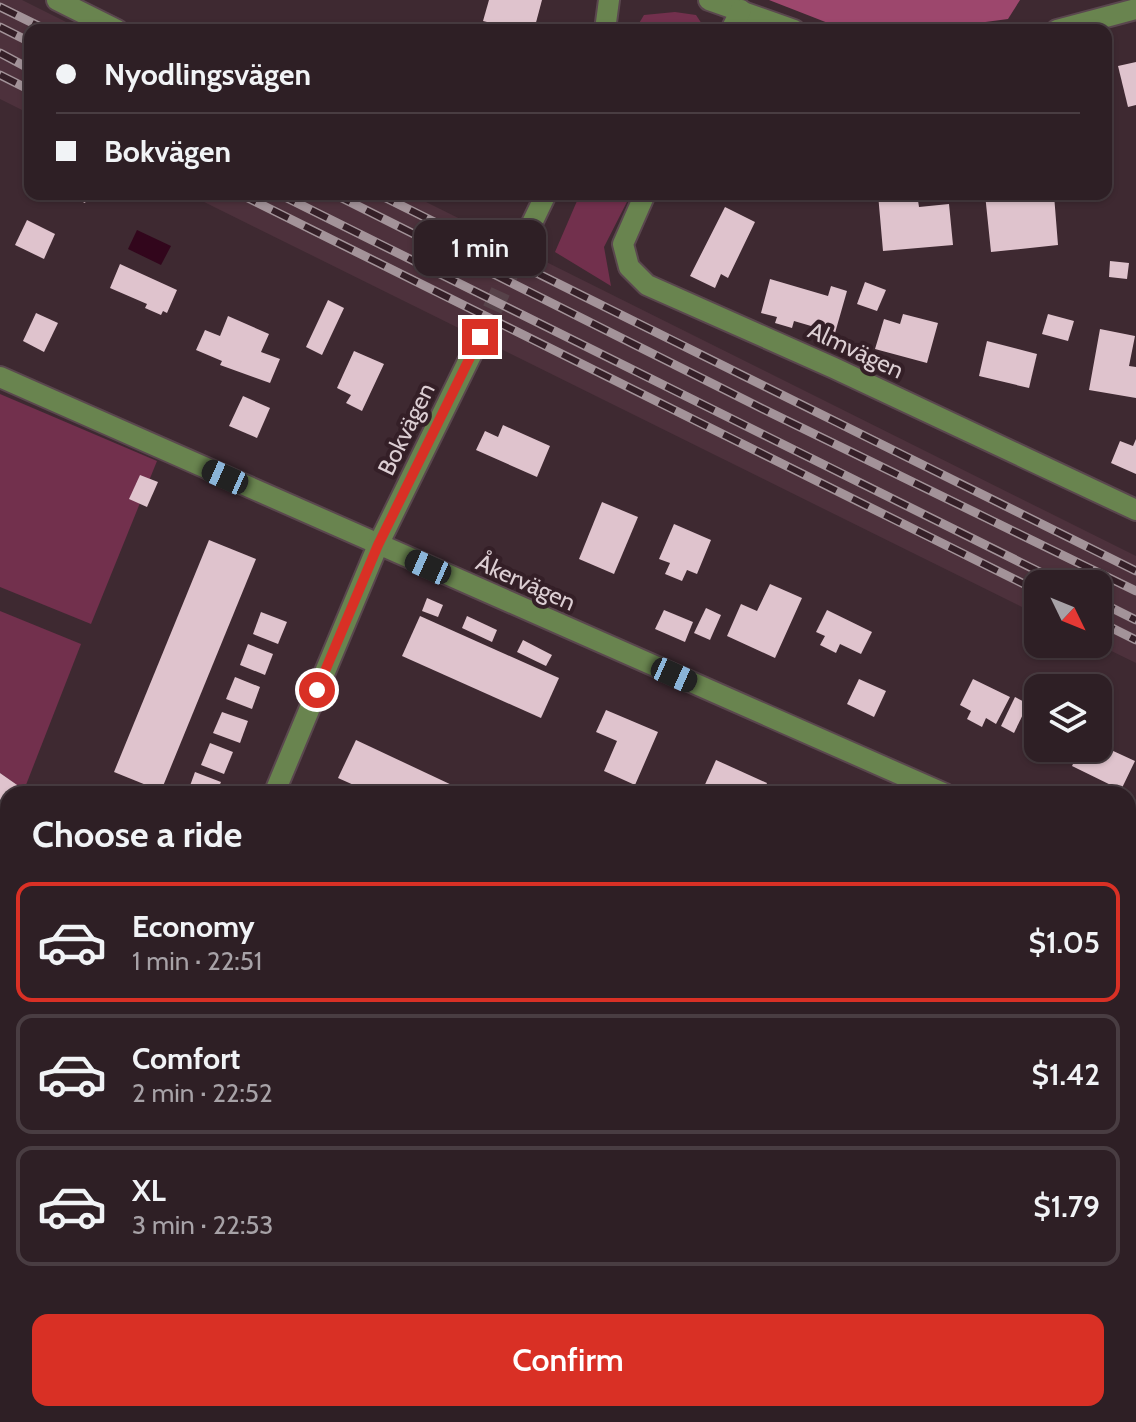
<!DOCTYPE html>
<meta charset="utf-8">
<style>
:root{--surface:#2e1f25;--page:#3a2c32;--text:#f1f3f6;--muted:#a7a2a7;--line:#493d42;--accent:#d93025}
body{margin:0;font-family:Cabin,sans-serif;background:var(--page);color:var(--text);height:100vh;display:flex;flex-direction:column;font-size:30px;white-space:nowrap}
*{box-sizing:border-box;margin:0}
p{font-size:26px;color:var(--muted)}
.icon{flex:none;width:44px;height:44px;fill:none;stroke:currentColor;stroke-width:2;stroke-linecap:round;stroke-linejoin:round}
.map{position:relative;flex:1;overflow:hidden}
.sheet{position:absolute;left:0px;top:786px;width:1136px;height:636px;display:flex;flex-direction:column;background:var(--surface);border-radius:24px 24px 0 0;box-shadow:0 2px 6px #0004,0 0 0 2px var(--line)}
.sheet>*{flex:none}
.top-card{position:absolute;left:24px;top:24px;width:1088px;height:176px;border-radius:16px;box-shadow:0 2px 6px #0004,0 0 0 2px var(--line);display:grid;align-content:center;height:176px;padding:0 32px;background:var(--surface)}
.needle{width:52px;rotate:133deg}
.tools{position:absolute;left:1024px;top:570px;display:grid;gap:16px}
.tools a{display:grid;place-items:center;width:88px;height:88px;border-radius:16px;background:var(--surface);box-shadow:0 2px 6px #0004,0 0 0 2px var(--line);font-size:40px}
.end{position:absolute;width:36px;height:36px;margin:-18px;border:10px solid #d93025;background:#fff;box-shadow:0 0 0 4px #fff}
.from{border-radius:50%}
.bubble{position:absolute;height:56px;border-radius:16px;background:var(--surface);box-shadow:0 2px 6px #0004,0 0 0 2px var(--line);font-size:26px;font-weight:600;line-height:56px;text-align:center}
.car{position:absolute;width:24px;height:48px;margin:-24px -12px;border-radius:10px;box-shadow:0 0 6px 2px #0007;background:linear-gradient(#222 24%,#8ab4d8 0 40%,#222 0 76%,#8ab4d8 0 86%,#222 0)}
.top-card b{display:flex;align-items:center;gap:28px;height:76px;font-size:30px}
.top-card b+b{border-top:2px solid var(--line)}
.top-card i{width:20px;height:20px;background:var(--text)}
ul{padding:0;list-style:none}
li{display:flex;align-items:center;gap:24px;height:120px;margin:0 16px 12px;padding:0 16px;border:4px solid var(--line);border-radius:16px}
li div{flex:1}
li b{display:block;font-size:30px}
li em{font-style:normal;font-weight:600}
li.on{border-color:var(--accent)}
li>.icon{width:72px;height:72px;stroke-width:1.5}
h2{padding:0 32px;font-size:36px;line-height:96px}
.primary-button{display:flex;gap:16px;margin-top:auto;padding:16px 32px}
.primary-button a{flex:1;height:92px;border-radius:16px;background:var(--accent);color:#fff;font-size:32px;font-weight:600;line-height:92px;text-align:center}
.map>svg:first-child{display:block}
.built{fill:#4d313c}
.green{fill:#72304d}
.forest{fill:#9d476d}
.water{fill:#32061c}
.building{fill:#dfc3cd}
.lines{fill:none;stroke-linecap:round;stroke-linejoin:round}
.minor-tunnel{stroke:#564249;stroke-width:20;stroke-dasharray:20 10;stroke-linecap:butt}
.minor-casing{stroke:#5a474e;stroke-width:24}
.minor{stroke:#69844f;stroke-width:20}
.rail-casing{stroke:#a39399;stroke-width:9}
.rail{stroke:#341f27;stroke-width:6;stroke-dasharray:18;stroke-linecap:butt}
.route{stroke:#d93025;stroke-width:10}
.labels{text-anchor:middle;dominant-baseline:central;stroke-width:8;stroke-linejoin:round;paint-order:stroke}
.street-label{font-size:24px;fill:#dcced3;stroke:#341f27}
</style>
<div class="map">
<svg width="1136" height="1422" viewBox="0 0 1136 1422">
<rect width="100%" height="100%" fill="#3e2931"/>
<g class="built">
<polygon points="0,0 22,0 82,30 30,30 30,114 0,99"/>
<polygon points="188,194 410,194 1136,556 1136,663 1097,644 1098,584 1038,584 1038,615"/>
<polygon points="0,1094 8,1096 8,1274 0,1272"/>
</g>
<g class="green">
<polygon points="675,12 696,15 706,30 635,30 644,15"/>
<polygon points="580,194 631,194 604,247 611,286 555,252"/>
<polygon points="0,394 157,461 91,624 0,587"/>
<polygon points="0,611 81,644 24,790 0,773"/>
</g>
<polygon class="forest" points="769,0 1020,0 1008,19 925,30 846,30"/>
<polygon class="water" points="137,230 171,246 161,265 128,249"/>
<g class="building">
<polygon points="489,0 542,0 534,30 519,30 483,21"/>
<polygon points="1136,62 1136,105 1128,107 1118,66"/>
<polygon points="1106,95 1113,121 1106,122"/>
<polygon points="66,194 89,194 85,203"/>
<polygon points="878,194 917,194 919,207 949,204 953,245 883,251"/>
<polygon points="985,194 1011,194 1012,197 1054,195 1058,245 991,252"/>
<polygon points="725,207 755,222 728,278 721,274 715,288 690,276"/>
<polygon points="27,220 55,234 44,259 15,245"/>
<polygon points="1110,261 1129,263 1127,279 1109,277"/>
<polygon points="120,264 177,290 167,313 163,311 161,315 145,308 147,304 110,288"/>
<polygon points="770,279 828,296 831,286 847,291 835,333 794,321 792,328 775,323 777,317 761,313"/>
<polygon points="865,282 886,290 877,311 857,304"/>
<polygon points="328,300 344,308 322,355 306,347"/>
<polygon points="36,313 58,323 44,352 23,341"/>
<polygon points="903,314 938,323 927,363 875,349 884,319 900,324"/>
<polygon points="1048,314 1074,321 1068,341 1042,334"/>
<polygon points="228,316 269,334 261,352 280,359 270,383 220,365 222,361 196,350 205,330 220,336"/>
<polygon points="1100,329 1135,336 1129,366 1136,367 1136,398 1089,390"/>
<polygon points="987,341 1037,354 1029,388 979,376"/>
<polygon points="354,351 384,364 362,411 346,403 351,395 337,388"/>
<polygon points="243,396 270,408 257,438 229,426"/>
<polygon points="503,425 550,446 537,477 476,450 485,431 498,437"/>
<polygon points="1136,439 1136,474 1111,463 1120,441 1133,446"/>
<polygon points="140,475 158,482 147,507 129,499"/>
<polygon points="602,502 638,517 614,574 579,559"/>
<polygon points="674,524 711,540 697,574 687,570 682,581 665,574 670,563 659,559"/>
<polygon points="209,540 256,559 161,791 114,772"/>
<polygon points="770,584 802,598 775,658 727,636 741,604 757,611"/>
<polygon points="427,598 443,605 438,617 422,611"/>
<polygon points="706,608 721,615 710,640 694,633"/>
<polygon points="664,610 693,622 685,642 655,629"/>
<polygon points="827,610 872,632 861,654 840,644 836,653 820,645 825,636 816,632"/>
<polygon points="261,612 287,622 278,644 253,634"/>
<polygon points="420,616 559,678 541,718 402,656"/>
<polygon points="467,616 497,630 492,642 462,628"/>
<polygon points="523,640 552,655 546,666 517,652"/>
<polygon points="248,644 273,654 265,675 240,665"/>
<polygon points="235,677 260,687 252,709 226,699"/>
<polygon points="859,679 886,691 874,717 847,704"/>
<polygon points="973,679 1010,697 996,724 986,718 982,727 967,719 971,711 960,705"/>
<polygon points="1015,697 1028,704 1014,733 1001,726"/>
<polygon points="606,710 658,732 635,785 604,771 617,741 596,732"/>
<polygon points="222,712 248,721 240,743 213,733"/>
<polygon points="356,740 471,794 374,794 338,778"/>
<polygon points="210,743 233,752 224,774 201,765"/>
<polygon points="1098,744 1135,761 1121,790 1072,766 1076,758 1064,753 1067,748 1098,748"/>
<polygon points="716,760 767,783 762,794 714,794 703,789"/>
<polygon points="195,772 221,782 216,794 187,794"/>
<polygon points="0,773 30,794 8,794 8,835 0,829"/>
<polygon points="1128,1057 1136,1062 1136,1083 1128,1095"/>
<polygon points="0,1160 8,1163 8,1251 0,1248"/>
<polygon points="1128,1214 1136,1219 1136,1272 1128,1267"/>
<polygon points="113,1414 156,1414 172,1417 171,1422 111,1422"/>
<polygon points="212,1414 276,1414 292,1419 291,1422 210,1422"/>
<polygon points="318,1414 322,1414 343,1422 315,1422"/>
<polygon points="452,1414 511,1414 507,1422 448,1422"/>
<polygon points="1039,1414 1075,1414 1070,1422 1051,1422"/>
</g>
<g class="lines">
<polyline class="minor-tunnel" points="480,337 521,246"/>
<g class="minor-casing">
<g id="minor">
<polyline points="57,0 117,30"/>
<polyline points="709,0 794,30"/>
<polyline points="605,30 609,0"/>
<polyline points="731,30 741,10"/>
<polyline points="1057,30 1136,9"/>
<polyline points="645,194 623,244 629,267 647,285 834,368 1136,510"/>
<polyline points="521,246 546,194"/>
<polyline points="0,377 945,794"/>
<polyline points="274,794 378,545 480,337"/>
<polyline points="1128,872 1136,875"/>
<polyline points="0,1055 8,1057"/>
<polyline points="1128,1325 1136,1331"/>
<polyline points="863,1414 875,1422"/>
<polyline points="48,1422 49,1414"/>
<polyline points="573,1422 576,1414"/>
</g>
</g>
<use href="#minor" class="minor"/>
<g class="rail-casing">
<g id="rail">
<polyline points="0,7 47,30"/>
<polyline points="0,27 30,42"/>
<polyline points="0,53 30,69"/>
<polyline points="0,75 30,90"/>
<polyline points="240,194 1038,591"/>
<polyline points="279,194 1064,584"/>
<polyline points="334,194 763,409 1136,591"/>
<polyline points="378,194 1136,571"/>
<polyline points="1098,601 1136,620"/>
<polyline points="1098,621 1136,640"/>
</g>
</g>
<use href="#rail" class="rail"/>
</g>
<g class="lines">
<polyline class="route" points="317,690 378,545 480,337"/>
</g>
<g class="labels">
<g class="street-label">
<text transform="translate(856 350) rotate(25)">Almvägen</text>
<text transform="translate(406 429) rotate(-64)">Bokvägen</text>
<text transform="translate(526 582) rotate(24)">Åkervägen</text>
</g>
</g>
</svg>
<div class="tools">
<a><svg class="needle" viewBox="-14 -14 28 28"><path d="M0-13l5 13h-10z" fill="#e53935"/><path d="M0 13l5-13h-10z" fill="#a7a2a7"/></svg></a>
<a><svg class="icon" aria-label="layers" viewBox="0 0 24 24"><path d="M12 4l9 5-9 5-9-5zM3 14l9 5 9-5"/></svg></a>
</div>
<i class="end from" style="left:317px;top:690px"></i>
<i class="end" style="left:480px;top:337px"></i>
<div class="bubble" style="left:414px;top:220px;width:132px">1 min</div>
<i class="car" style="left:225px;top:477px;rotate:294deg"></i>
<i class="car" style="left:428px;top:567px;rotate:294deg"></i>
<i class="car" style="left:674px;top:675px;rotate:114deg"></i>
<div class="top-card">
<b><i class="from"></i>Nyodlingsvägen</b>
<b><i></i>Bokvägen</b>
</div>
<section class="sheet">
<h2>Choose a ride</h2>
<ul>
<li class="on"><svg class="icon" aria-label="car" viewBox="0 0 24 24"><path d="M5 17H2v-5l4-1 3-4h7l3 4 3 1v5h-3M9 17h6M6 11h13"/><circle cx="7" cy="17" r="2"/><circle cx="17" cy="17" r="2"/></svg><div><b>Economy</b><p>1 min · 22:51</p></div><em>$1.05</em></li>
<li><svg class="icon" aria-label="car" viewBox="0 0 24 24"><path d="M5 17H2v-5l4-1 3-4h7l3 4 3 1v5h-3M9 17h6M6 11h13"/><circle cx="7" cy="17" r="2"/><circle cx="17" cy="17" r="2"/></svg><div><b>Comfort</b><p>2 min · 22:52</p></div><em>$1.42</em></li>
<li><svg class="icon" aria-label="car" viewBox="0 0 24 24"><path d="M5 17H2v-5l4-1 3-4h7l3 4 3 1v5h-3M9 17h6M6 11h13"/><circle cx="7" cy="17" r="2"/><circle cx="17" cy="17" r="2"/></svg><div><b>XL</b><p>3 min · 22:53</p></div><em>$1.79</em></li>
</ul>
<div class="primary-button"><a>Confirm</a></div>
</section>
</div>
